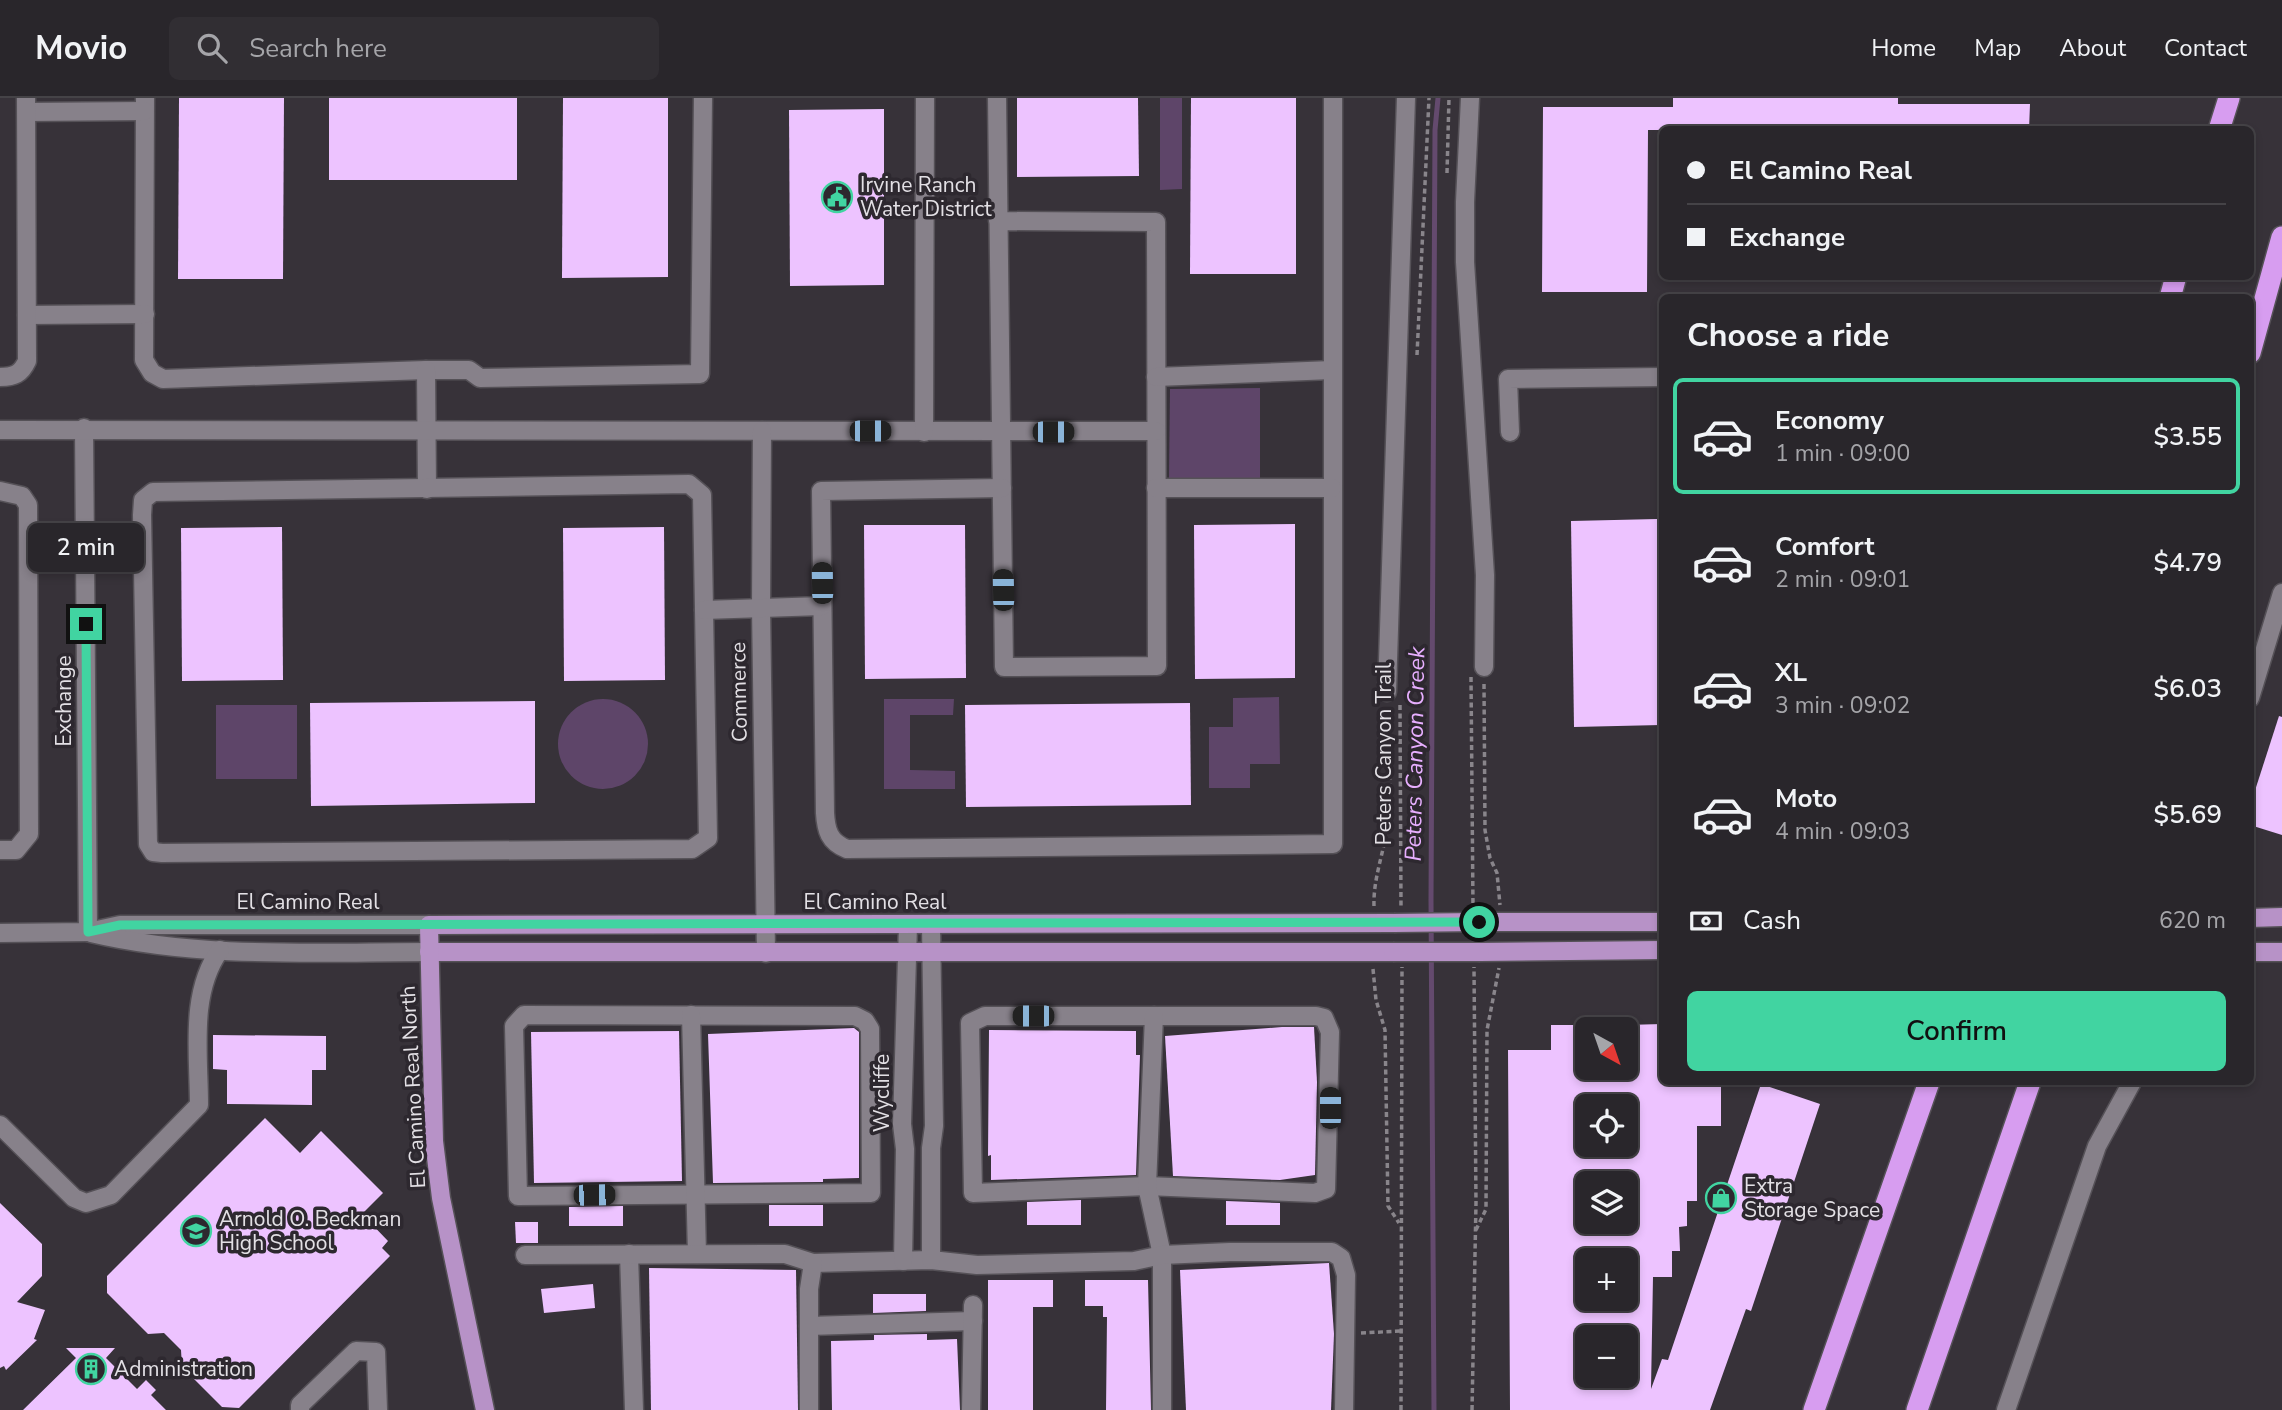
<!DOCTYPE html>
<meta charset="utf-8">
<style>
:root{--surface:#29262b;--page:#312e33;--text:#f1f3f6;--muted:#a5a5a9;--line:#454347;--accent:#41d4a1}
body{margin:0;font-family:"Nunito Sans",sans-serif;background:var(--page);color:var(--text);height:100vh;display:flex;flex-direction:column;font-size:26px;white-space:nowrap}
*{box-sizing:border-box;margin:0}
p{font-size:23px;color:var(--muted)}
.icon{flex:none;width:38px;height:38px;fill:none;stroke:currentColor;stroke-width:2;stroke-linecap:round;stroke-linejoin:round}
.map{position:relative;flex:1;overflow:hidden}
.side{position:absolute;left:1659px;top:196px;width:595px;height:791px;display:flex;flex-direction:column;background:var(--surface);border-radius:10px;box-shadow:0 4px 10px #0003,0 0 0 2px var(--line)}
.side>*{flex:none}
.hud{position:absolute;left:1659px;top:28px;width:595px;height:154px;border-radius:10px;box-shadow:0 4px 10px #0003,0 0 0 2px var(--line);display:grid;align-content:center;height:154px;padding:0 28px;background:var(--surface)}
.needle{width:46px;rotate:140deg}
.fabs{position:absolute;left:1575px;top:919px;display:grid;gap:14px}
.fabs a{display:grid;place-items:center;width:63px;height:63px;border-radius:10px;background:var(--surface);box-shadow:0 4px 10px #0003,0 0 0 2px var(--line);font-size:35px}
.end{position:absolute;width:32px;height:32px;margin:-16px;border:9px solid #41d4a1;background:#111;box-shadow:0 0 0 4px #111}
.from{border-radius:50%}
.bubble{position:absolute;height:49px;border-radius:10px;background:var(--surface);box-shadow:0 4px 10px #0003,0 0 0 2px var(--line);font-size:23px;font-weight:600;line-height:49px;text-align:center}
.car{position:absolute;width:21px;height:42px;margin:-21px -10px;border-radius:9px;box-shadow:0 0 5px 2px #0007;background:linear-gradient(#222 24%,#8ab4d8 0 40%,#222 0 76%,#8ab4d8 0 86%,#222 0)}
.hud b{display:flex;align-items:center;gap:24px;height:66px;font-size:26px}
.hud b+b{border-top:2px solid var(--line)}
.hud i{width:18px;height:18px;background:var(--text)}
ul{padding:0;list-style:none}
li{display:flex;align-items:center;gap:21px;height:116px;margin:0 14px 10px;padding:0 14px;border:4px solid transparent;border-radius:10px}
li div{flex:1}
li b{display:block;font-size:26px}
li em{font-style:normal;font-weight:600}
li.on{border-color:var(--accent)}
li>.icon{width:63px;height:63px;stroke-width:1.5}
h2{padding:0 28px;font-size:32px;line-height:84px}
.pay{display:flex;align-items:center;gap:18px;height:77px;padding:0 28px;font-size:26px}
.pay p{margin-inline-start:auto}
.cta{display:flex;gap:14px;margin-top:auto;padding:14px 28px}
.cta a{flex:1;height:80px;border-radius:10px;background:var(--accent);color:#111;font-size:28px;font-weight:600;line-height:80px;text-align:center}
header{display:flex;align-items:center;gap:42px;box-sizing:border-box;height:98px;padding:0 35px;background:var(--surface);border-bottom:2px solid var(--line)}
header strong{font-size:33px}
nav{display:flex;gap:38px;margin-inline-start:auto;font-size:24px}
.search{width:490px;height:63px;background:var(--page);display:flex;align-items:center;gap:18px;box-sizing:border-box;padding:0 24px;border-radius:10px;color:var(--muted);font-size:26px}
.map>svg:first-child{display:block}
.green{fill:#5e4569}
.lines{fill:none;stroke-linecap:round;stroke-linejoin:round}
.stream{stroke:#644a6e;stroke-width:5}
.building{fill:#edc3ff;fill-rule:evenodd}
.minor-casing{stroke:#555157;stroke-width:21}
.major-casing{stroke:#555157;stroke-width:21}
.highway-casing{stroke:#555157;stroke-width:24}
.path{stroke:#89858b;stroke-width:3.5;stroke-dasharray:5 3.5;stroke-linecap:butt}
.minor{stroke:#87818a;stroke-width:18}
.major{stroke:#b792c7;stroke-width:18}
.highway{stroke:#d79df0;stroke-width:21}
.major-bridge-casing{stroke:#555157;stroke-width:21;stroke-linecap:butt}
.major-bridge{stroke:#b792c7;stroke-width:18}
.route{stroke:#41d4a1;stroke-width:9}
.labels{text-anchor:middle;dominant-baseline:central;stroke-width:7;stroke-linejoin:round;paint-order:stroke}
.poi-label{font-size:21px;fill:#e3e0e5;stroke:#2d282f;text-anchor:start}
.street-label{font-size:21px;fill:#e3e0e5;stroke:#2d282f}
.water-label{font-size:23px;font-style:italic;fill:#e7afff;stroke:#2d282f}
</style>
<header>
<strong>Movio</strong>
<div class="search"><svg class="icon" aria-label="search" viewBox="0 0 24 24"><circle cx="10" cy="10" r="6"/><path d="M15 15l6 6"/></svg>Search here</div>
<nav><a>Home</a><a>Map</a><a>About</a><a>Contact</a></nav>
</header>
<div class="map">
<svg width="2282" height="1312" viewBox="0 0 2282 1312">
<rect width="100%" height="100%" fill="#373239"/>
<g class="green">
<polygon points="1160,0 1182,0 1182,91 1160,92"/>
<polygon points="1260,290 1260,381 1169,381 1170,291"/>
<polygon points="1279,599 1280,666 1250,666 1250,690 1209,690 1209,629 1233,629 1233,600"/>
<circle cx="603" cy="646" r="45"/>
<polygon points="884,601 954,601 953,617 910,617 910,672 955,673 955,691 884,691"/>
<rect x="216" y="607" width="81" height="74"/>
</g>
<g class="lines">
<polyline class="stream" points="1434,1312 1431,802 1435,32 1438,0"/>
</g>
<g class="building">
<polygon points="179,0 284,0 283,181 178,181"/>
<rect x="329" y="0" width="188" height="82"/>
<polygon points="563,0 668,0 668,179 562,180"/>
<polygon points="1017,0 1138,0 1139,78 1017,79"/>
<polygon points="1191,0 1296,0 1296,176 1190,176"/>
<polygon points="1673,0 1898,0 1898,6 2030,6 2029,32 1648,32 1647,194 1542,194 1543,9 1673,9"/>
<polygon points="884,11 884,187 790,188 789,12"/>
<polygon points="1657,421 1661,627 1574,629 1571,423"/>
<polygon points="1295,426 1295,580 1195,581 1194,427"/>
<polygon points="864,427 965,427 966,580 865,581"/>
<polygon points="282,429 283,582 182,583 181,430"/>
<polygon points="664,429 665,582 564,583 563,430"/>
<polygon points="535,603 535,705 311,708 310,605"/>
<polygon points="1190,605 1191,707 966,709 965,607"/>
<polygon points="2279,618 2282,619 2282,737 2250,727 2250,708"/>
<path d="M1662,926v58h59v44h-24v75h-10v25l-8,1 1,24h-8v26h-19l-2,112 11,-30 6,1 93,-276 59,20 -69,207 -5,-2 -36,101h-200l-2,-360h43v-25h36v43h39v-43zM1587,1008h39v38h-39zM1587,1085h39v39h-39zM1587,1162h39v40h-39zM1576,1239h50v39h-50z"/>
<polygon points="1282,929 1314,929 1317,984 1315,1077 1280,1082 1173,1078 1165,938"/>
<polygon points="854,930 859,934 859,1080 823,1081 823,1084 713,1085 708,936"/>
<polygon points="989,932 1136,933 1136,957 1140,957 1136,1077 991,1082 991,1057 988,1058"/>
<polygon points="679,933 682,1083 534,1085 531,934"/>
<polygon points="213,937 326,938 326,972 312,972 312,1007 227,1006 227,972 213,971"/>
<polygon points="265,1020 300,1055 321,1033 383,1095 362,1116 388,1143 382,1150 390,1158 239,1310 222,1309 182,1269 181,1252 164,1235 148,1236 107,1195 107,1178"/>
<polygon points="1081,1102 1081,1127 1027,1127 1027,1104"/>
<polygon points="1226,1103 1280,1105 1280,1127 1226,1127"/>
<polygon points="0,1105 42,1146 42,1178 17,1204 45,1212 34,1241 37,1242 6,1272 4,1268 0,1270"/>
<rect x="769" y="1107" width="54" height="21"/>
<polygon points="623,1108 623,1128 569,1128 569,1109"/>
<polygon points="515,1124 538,1124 538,1145 516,1145"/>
<polygon points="1329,1165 1334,1236 1331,1312 1186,1312 1180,1172"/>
<polygon points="649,1170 796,1172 798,1312 651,1312"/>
<polygon points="988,1182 1053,1182 1053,1209 1033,1209 1033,1312 988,1312"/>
<polygon points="1085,1182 1148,1182 1151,1312 1106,1312 1107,1219 1103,1219 1103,1208 1085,1208"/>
<polygon points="593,1186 595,1210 544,1215 541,1191"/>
<polygon points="873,1196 926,1196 926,1213 873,1215"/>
<polygon points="927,1236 927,1242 957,1241 960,1312 832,1312 831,1243 874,1242 874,1237"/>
<polygon points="66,1250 115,1250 106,1260 137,1291 146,1282 156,1292 151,1297 166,1312 23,1312 76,1260"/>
</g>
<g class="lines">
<g class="minor-casing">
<g id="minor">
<polyline points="145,0 144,262 152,275 163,281 426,272 469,272 480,280 700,276 703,0"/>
<polyline points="997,0 1004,569 1157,568 1156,124 998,123"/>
<polyline points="1470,0 1465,104 1465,164 1485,477 1484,569"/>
<polyline points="27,14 144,13"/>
<polyline points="27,217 145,216"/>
<polyline points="426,272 427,391"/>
<path d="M0,279c14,0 21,-3 27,-16l-1,-263"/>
<polyline points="1156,279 1332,272"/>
<polyline points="84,330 88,834"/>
<polyline points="0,332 1156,333"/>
<polyline points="762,333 761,510 766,855"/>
<polyline points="924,334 925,0"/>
<polyline points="1510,334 1508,281 1662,279"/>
<polygon points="689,386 702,397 708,740 692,751 162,755 153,754 148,746 142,417 143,402 153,394"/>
<path d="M1002,390l-181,3 4,322c1,17 4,29 22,36l486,-5v-746"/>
<polyline points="1156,390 1332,390"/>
<polyline points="0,393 22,398 28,407 29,736 16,752 0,752"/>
<polyline points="704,512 822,508"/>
<polyline points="1387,594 1406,0"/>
<polyline points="2250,600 2282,495"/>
<polyline points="0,835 88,834 120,827 429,827"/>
<path d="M91,835c109,26 227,19 338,19"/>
<polygon points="524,917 855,918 865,923 870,931 871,1095 518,1098 514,928"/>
<polyline points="691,917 697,1156"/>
<polygon points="985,918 1316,918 1324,920 1330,934 1326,1091 1315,1095 1147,1088 973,1095 970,925"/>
<polyline points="1154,918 1147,1088 1162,1157 1162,1312"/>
<path d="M0,1027l74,73 12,5 25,-8 88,-90c0,-51 -10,-112 21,-155"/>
<polyline points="629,1156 634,1312"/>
<polyline points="525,1157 785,1156 813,1165 931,1162 977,1167 1134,1163 1162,1157 1230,1154 1332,1154 1341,1160 1346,1177 1344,1312"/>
<polyline points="931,1162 931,1050 934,1028 931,827"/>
<polyline points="903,1163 905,1051 902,1026 908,827"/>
<polyline points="809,1228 973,1223"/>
<polyline points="300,1312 300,1307 356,1253 376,1254 378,1312"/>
<polyline points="809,1312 809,1191 813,1165"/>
<polyline points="971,1312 973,1207"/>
<polyline points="2006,1312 2097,1048 2132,984"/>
</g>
</g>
<g class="major-casing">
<g id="major">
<polyline points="2250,820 2282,819"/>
<polyline points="1479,824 1662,824"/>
<polyline points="429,854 1393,854"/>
<polyline points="1480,854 1662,852"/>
<polyline points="2250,854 2282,854"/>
<polyline points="485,1312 441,1100 434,1043 429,827 1394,825"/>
</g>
</g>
<g class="highway-casing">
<g id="highway">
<polyline points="2219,32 2229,0"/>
<polyline points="2170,200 2176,178"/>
<polyline points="2250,255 2282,139"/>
<polyline points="1814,1312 1929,984"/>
<polyline points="1917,1312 2030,984"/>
</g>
</g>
<g class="path">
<polyline points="1447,75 1449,0"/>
<polyline points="1417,257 1429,0"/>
<polyline points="1471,579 1473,809"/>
<polyline points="1484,586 1485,732 1490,760 1497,775 1500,807"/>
<polyline points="1400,607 1401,809"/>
<path d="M1374,808c-1,-30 12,-58 14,-87 4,-36 0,-74 -1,-111"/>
<polyline points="1373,871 1376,902 1385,932 1388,1108 1399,1125"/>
<polyline points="1476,1132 1486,1111 1487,932 1499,870"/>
<polyline points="1361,1235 1400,1233"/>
<polyline points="1401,1312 1402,869"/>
<polyline points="1472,1312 1476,1105 1474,869"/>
</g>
<use href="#minor" class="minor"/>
<use href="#major" class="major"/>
<use href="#highway" class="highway"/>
<g class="major-bridge-casing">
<g id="major-bridge">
<polyline points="1394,825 1479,824"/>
<polyline points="1393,854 1480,854"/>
</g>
</g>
<use href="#major-bridge" class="major-bridge"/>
</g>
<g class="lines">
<polyline class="route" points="86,526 88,834 120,827 1479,824"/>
</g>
<defs>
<g id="civic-ring" transform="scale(1.575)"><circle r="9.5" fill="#2d282f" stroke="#41d4a1" stroke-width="1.5"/><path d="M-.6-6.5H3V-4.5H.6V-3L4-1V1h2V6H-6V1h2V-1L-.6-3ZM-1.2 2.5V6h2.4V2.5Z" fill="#41d4a1"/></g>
<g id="shop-ring" transform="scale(1.575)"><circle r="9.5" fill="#2d282f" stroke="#41d4a1" stroke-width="1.5"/><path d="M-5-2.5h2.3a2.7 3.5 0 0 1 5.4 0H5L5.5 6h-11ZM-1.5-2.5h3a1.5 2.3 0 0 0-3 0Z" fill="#41d4a1"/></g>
<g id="school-ring" transform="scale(1.575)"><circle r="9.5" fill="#2d282f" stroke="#41d4a1" stroke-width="1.5"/><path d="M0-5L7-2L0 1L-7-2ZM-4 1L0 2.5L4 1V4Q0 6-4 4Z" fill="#41d4a1"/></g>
<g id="building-ring" transform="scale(1.575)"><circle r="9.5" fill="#2d282f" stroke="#41d4a1" stroke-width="1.5"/><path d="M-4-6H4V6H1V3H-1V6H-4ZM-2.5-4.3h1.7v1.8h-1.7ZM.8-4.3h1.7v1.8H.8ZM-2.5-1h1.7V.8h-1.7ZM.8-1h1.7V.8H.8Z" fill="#41d4a1"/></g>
</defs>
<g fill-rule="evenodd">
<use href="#civic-ring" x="837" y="99"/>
<use href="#shop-ring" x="1721" y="1100"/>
<use href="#school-ring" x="196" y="1133"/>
<use href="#building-ring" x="91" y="1271"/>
</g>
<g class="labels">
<g class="poi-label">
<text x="860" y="87">Irvine Ranch<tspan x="860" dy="24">Water District</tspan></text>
<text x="1744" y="1088">Extra<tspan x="1744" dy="24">Storage Space</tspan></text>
<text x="219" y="1121">Arnold O. Beckman<tspan x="219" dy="24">High School</tspan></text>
<text x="114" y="1271">Administration</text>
</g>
<g class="street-label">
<text transform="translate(739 594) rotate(-91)">Commerce</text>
<text transform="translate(64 603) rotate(-90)">Exchange</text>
<text transform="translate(1384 656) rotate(-90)">Peters Canyon Trail</text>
<text x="308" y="804">El Camino Real</text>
<text x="875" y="804">El Camino Real</text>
<text transform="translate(413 989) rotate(-93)">El Camino Real North</text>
<text transform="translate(882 995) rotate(-90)">Wycliffe</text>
</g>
<g class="water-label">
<text transform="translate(1415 656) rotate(-89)">Peters Canyon Creek</text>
</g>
</g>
</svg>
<div class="fabs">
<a><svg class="needle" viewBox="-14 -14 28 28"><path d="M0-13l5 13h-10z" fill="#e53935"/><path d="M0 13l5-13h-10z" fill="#a5a5a9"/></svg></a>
<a><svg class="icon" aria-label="locate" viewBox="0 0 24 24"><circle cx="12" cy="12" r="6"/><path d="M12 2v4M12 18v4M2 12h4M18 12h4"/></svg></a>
<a><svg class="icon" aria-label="layers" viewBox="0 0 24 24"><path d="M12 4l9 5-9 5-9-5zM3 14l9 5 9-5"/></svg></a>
<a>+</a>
<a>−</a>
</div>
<i class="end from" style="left:1479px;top:824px"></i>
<i class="end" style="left:86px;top:526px"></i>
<div class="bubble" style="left:28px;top:425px;width:116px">2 min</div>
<i class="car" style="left:870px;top:333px;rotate:90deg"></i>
<i class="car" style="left:1053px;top:334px;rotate:90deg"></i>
<i class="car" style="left:822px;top:485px;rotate:359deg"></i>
<i class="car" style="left:1003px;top:492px;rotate:359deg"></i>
<i class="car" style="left:1033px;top:918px;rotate:270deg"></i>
<i class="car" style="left:1330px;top:1010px;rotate:0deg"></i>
<i class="car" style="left:594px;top:1097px;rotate:89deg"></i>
<div class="hud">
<b><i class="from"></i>El Camino Real</b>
<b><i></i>Exchange</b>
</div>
<section class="side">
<h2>Choose a ride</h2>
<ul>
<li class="on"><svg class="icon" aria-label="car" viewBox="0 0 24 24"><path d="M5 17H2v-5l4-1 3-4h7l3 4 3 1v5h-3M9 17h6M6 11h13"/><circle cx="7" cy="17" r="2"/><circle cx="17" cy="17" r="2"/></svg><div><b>Economy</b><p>1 min · 09:00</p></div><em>$3.55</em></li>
<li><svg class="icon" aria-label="car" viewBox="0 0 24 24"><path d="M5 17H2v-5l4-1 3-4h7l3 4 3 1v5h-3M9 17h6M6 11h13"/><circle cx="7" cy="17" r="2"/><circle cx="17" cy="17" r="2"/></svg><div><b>Comfort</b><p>2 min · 09:01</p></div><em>$4.79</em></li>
<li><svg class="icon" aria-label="car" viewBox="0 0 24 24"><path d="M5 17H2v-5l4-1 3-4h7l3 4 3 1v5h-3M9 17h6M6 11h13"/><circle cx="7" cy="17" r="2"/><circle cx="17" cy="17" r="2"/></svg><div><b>XL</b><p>3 min · 09:02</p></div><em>$6.03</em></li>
<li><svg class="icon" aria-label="car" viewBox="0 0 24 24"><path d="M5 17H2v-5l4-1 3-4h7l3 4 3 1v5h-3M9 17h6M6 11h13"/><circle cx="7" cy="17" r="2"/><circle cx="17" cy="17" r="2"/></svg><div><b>Moto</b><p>4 min · 09:03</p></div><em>$5.69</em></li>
</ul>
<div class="pay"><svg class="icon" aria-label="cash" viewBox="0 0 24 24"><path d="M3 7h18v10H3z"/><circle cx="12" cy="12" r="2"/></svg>Cash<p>620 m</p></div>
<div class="cta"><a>Confirm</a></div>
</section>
</div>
